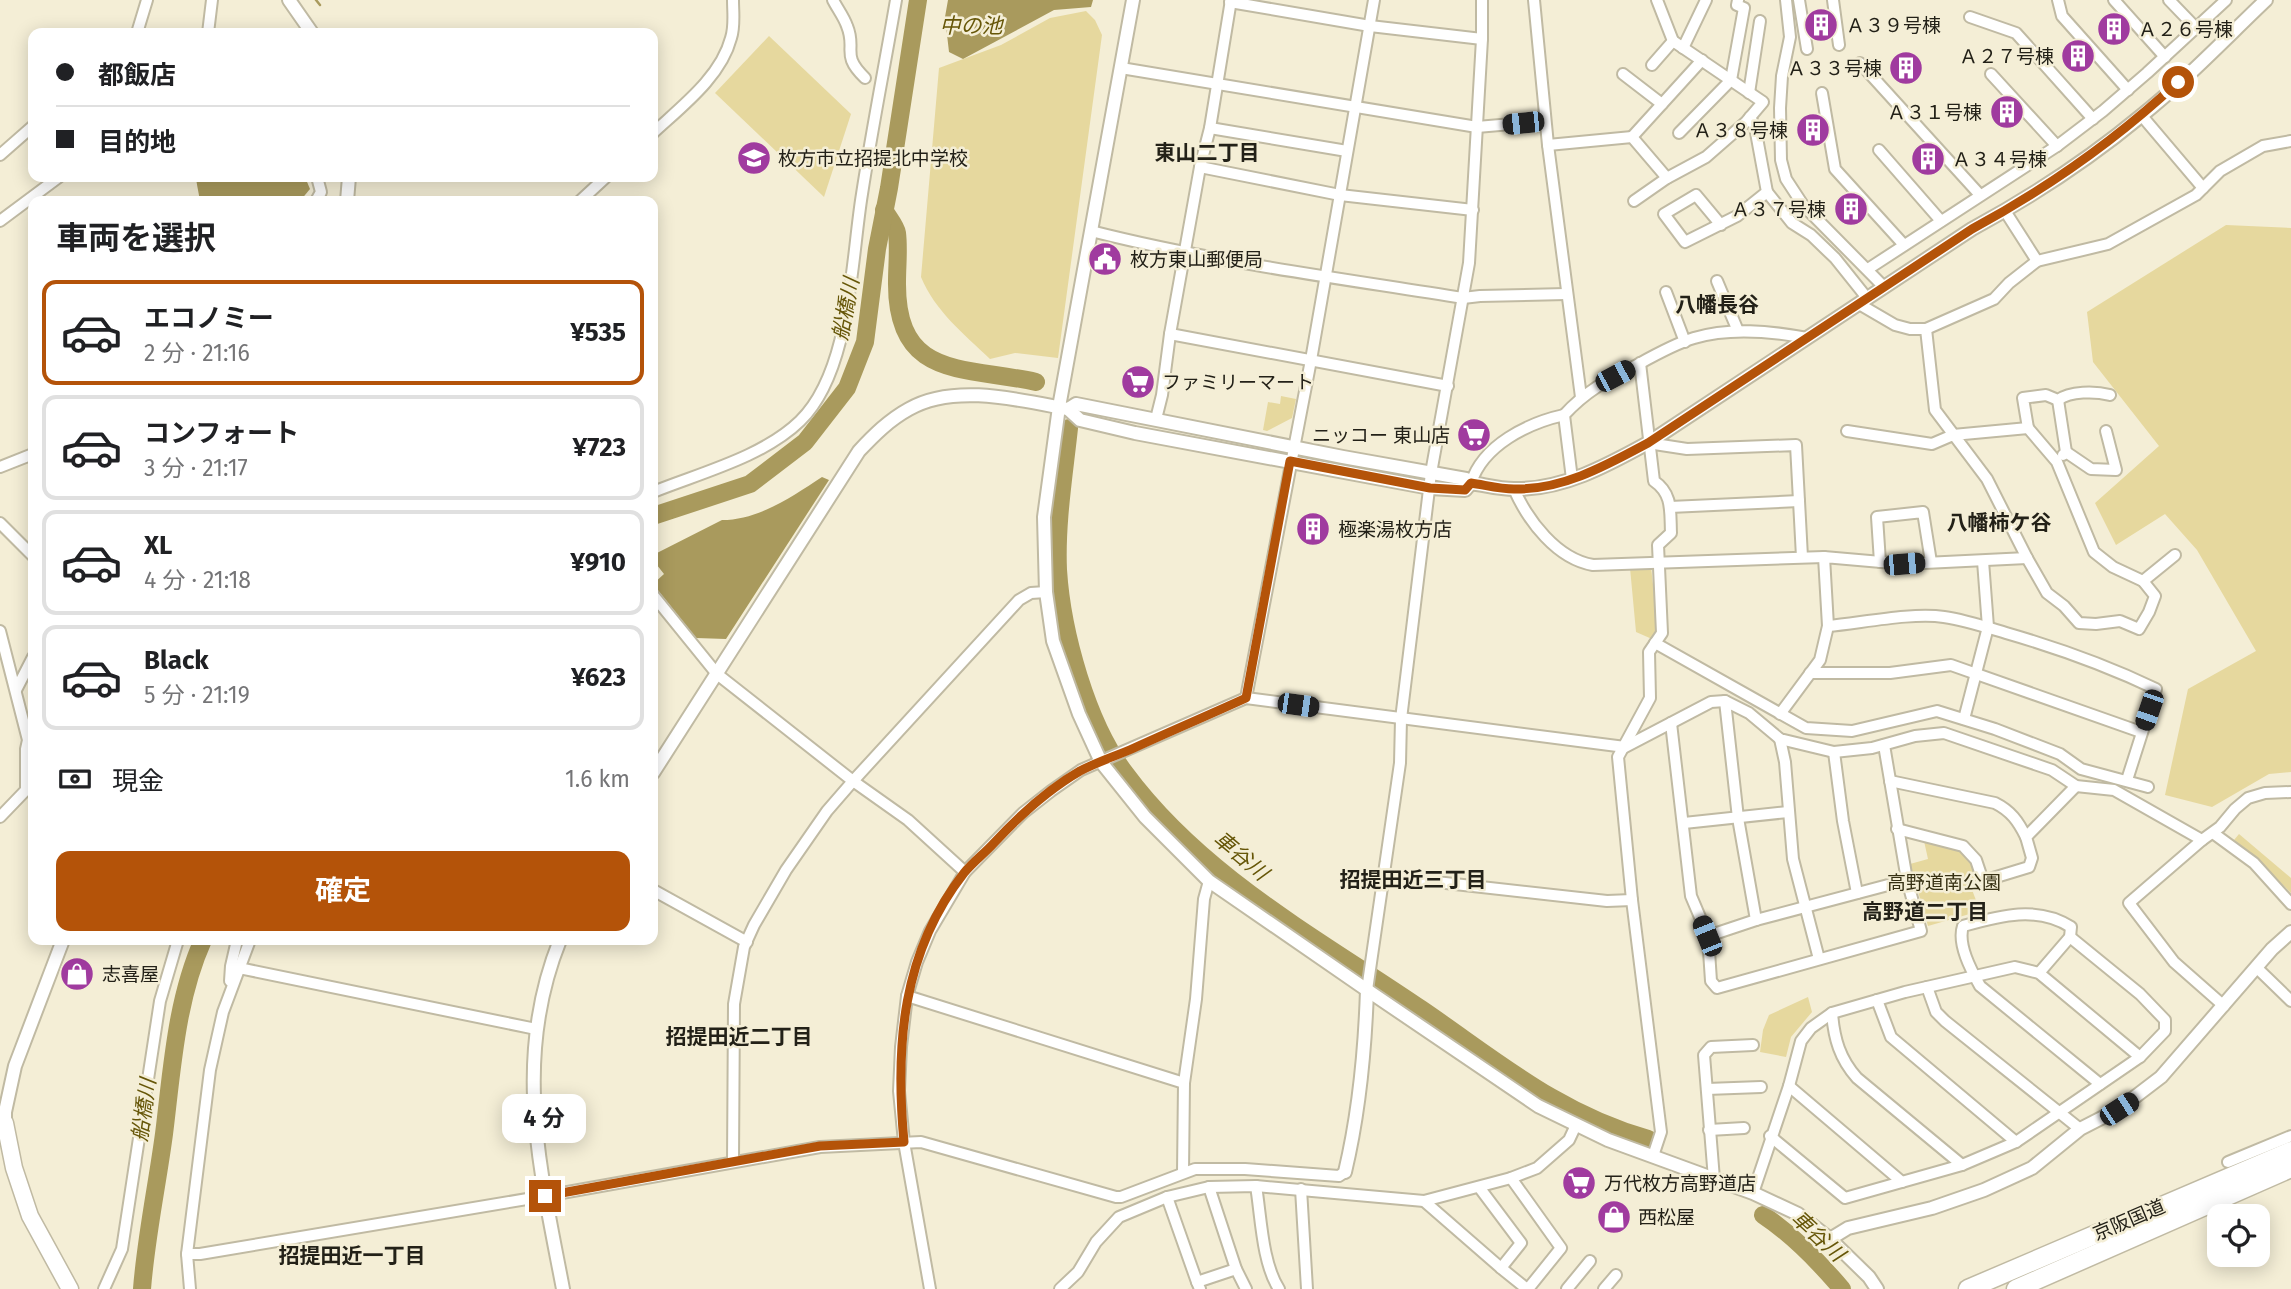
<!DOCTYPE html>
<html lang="ja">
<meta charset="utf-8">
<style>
:root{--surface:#fff;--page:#f2f2f2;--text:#202124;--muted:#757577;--line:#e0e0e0;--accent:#b45309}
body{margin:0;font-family:"Fira Sans","Noto Sans JP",sans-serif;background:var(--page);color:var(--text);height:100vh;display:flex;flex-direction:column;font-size:26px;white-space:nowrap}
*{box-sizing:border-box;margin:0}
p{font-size:23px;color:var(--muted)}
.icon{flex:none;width:38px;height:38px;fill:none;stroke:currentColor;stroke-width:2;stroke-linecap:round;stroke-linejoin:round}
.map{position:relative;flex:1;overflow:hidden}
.sheet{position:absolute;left:28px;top:196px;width:630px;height:749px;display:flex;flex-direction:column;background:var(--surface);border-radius:14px;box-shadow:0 4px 18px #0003}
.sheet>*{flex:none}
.banner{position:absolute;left:28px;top:28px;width:630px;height:154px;border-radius:14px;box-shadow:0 4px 18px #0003;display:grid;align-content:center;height:154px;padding:0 28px;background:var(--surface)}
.fabs{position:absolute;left:2207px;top:1204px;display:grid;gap:14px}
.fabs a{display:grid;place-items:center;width:63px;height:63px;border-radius:14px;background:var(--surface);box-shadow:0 4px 18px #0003;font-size:35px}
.end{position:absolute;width:32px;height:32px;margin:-16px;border:9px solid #b45309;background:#fff;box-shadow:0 0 0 4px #fff}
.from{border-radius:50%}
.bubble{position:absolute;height:49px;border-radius:14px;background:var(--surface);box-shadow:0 4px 18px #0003;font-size:23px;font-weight:700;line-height:49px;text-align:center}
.car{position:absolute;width:21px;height:42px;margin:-21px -10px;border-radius:9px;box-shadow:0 0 5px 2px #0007;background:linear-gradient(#222 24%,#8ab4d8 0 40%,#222 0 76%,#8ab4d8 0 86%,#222 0)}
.banner b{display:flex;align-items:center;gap:24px;height:66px;font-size:26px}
.banner b+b{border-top:2px solid var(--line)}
.banner i{width:18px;height:18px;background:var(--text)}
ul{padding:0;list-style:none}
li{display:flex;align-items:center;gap:21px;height:105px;margin:0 14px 10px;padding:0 14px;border:4px solid var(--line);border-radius:14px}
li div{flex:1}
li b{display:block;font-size:26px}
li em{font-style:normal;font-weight:700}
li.active{border-color:var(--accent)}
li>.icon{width:63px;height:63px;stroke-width:1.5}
h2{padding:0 28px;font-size:32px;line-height:84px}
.pay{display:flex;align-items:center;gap:18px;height:77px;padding:0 28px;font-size:26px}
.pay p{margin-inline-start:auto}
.button{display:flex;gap:14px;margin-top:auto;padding:14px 28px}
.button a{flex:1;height:80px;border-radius:14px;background:var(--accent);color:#fff;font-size:28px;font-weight:700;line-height:80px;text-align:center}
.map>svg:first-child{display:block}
.green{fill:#e6d89e}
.water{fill:#a99a5d}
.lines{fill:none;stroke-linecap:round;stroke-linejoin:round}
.stream{stroke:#a99a5d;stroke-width:2.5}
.river{stroke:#a99a5d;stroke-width:18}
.minor-casing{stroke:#c0baa3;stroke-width:14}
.tertiary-casing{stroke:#c0baa3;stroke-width:16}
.primary-casing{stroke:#c0baa3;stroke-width:19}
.trunk-casing{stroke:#c0baa3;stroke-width:21}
.minor{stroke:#fff;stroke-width:10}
.tertiary{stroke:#fff;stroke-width:12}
.primary{stroke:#fff;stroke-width:16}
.trunk{stroke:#fff;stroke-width:18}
.route{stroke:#b45309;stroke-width:9}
.labels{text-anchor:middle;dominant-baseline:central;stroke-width:5;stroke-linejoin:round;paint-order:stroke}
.poi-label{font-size:19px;fill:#232118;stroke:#f4eed6;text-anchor:start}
.park-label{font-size:19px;fill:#363013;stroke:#f4eed6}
.street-label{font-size:19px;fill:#232118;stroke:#f4eed6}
.water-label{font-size:21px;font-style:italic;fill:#665608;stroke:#f4eed6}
.neighbourhood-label{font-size:21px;font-weight:bold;fill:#232118;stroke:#f4eed6}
</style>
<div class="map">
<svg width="2291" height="1289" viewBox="0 0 2291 1289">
<rect width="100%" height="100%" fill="#f4eed6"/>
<g class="green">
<path d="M1086,11l9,9 7,15 -44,323 -43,-5 -25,6c-26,-25 -55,-48 -69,-82l18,-209 62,-23 49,-27z"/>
<polygon points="769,36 851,114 824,197 715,93"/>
<polygon points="2226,225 2291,228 2291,772 2269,774 2212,807 2165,795 2188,689 2256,651 2197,550 2165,514 2116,545 2095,503 2159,446 2093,362 2087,312"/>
<polygon points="1281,396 1296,399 1292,418 1267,431 1263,430 1268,402 1280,404"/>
<polygon points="1651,567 1658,629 1652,639 1636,632 1630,568"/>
<polygon points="2239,834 2291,878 2291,893 2255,857 2234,840"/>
<polygon points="1924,841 1960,849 1969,856 1979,883 1971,887 1980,911 1928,926 1910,864 1928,859"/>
<polygon points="1808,997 1812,1012 1791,1037 1786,1057 1760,1052 1763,1030 1769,1015"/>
</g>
<g class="water">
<polygon points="948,0 1093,0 1091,7 1054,10 963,59 949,52 945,17"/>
<polygon points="198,177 305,177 310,189 300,201 200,201 196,179"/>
<path d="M822,477l7,3 -103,159 -30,-1 -43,-54 11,-10 -11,-14v-5l69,-35c37,0 71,-24 100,-43z"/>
</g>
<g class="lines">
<polyline class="stream" points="316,0 320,5"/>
<g class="river">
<path d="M884,210c4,7 12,16 13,23 2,15 0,33 0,49 -1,98 67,84 139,100"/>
<path d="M1069,428c-5,47 -13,95 -11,142 4,63 29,153 67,203 76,103 192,165 296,236 75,51 137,105 227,130"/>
<polyline points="653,516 750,484 805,442 847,388 865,342 877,249 889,188 918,0"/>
<path d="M1763,1215c30,20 56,47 79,74"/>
<path d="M142,1289c4,-52 15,-103 22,-155 8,-64 12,-134 39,-194"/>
</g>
<g class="minor-casing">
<g id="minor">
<path d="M833,0c4,8 11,17 14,26 10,24 -7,28 18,52"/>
<polyline points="1534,0 1548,145 1581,397"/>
<polyline points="1657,0 1673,41"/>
<polyline points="1786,0 1790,37 1782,76 1780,108 1781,160 1786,179 1803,205 1884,287"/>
<polyline points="1799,0 1807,49"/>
<polyline points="1833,0 1839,45"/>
<polyline points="2058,0 2062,16 2128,90"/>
<polyline points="2114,0 2165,57"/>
<polyline points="2169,0 2196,28"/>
<polyline points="1230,2 1370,26 1482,39"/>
<polyline points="1970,17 2016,33 2093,119"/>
<polyline points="137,33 147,0"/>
<polyline points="208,33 212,0"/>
<polyline points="1683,48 1706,0"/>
<polyline points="1860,63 1980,195"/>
<polyline points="1121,68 1477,127 1545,121"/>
<polyline points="1623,74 1662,104"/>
<polyline points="1991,74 2057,146"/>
<polyline points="1749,93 1760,21"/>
<polyline points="1822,93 1835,169 1904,245"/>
<polyline points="2142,116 2203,188"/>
<polyline points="1210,128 1347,151"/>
<path d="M653,133c28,-26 68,-56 78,-95 4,-12 2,-25 2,-38"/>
<polyline points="1679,133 1731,80 1744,8 1737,5 1738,0"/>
<polyline points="1632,137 1702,60"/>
<polyline points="1548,145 1632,137 1667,178"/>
<polyline points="1879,150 1941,221"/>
<polyline points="0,155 33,126"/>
<polyline points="1200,167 1340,195 1473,210"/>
<polyline points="1767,192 1792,223 1811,235 1835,258 1867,298"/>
<polyline points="316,201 321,192 317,177"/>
<polyline points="580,201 606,177"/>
<polyline points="1634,201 1667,178 1706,157 1746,122 1763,102 1673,41 1652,65"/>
<polyline points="2005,211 2037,261"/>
<polyline points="0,221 59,177"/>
<polyline points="1721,225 1696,195 1664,214 1685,242 1737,216 1767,192 1755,127 1750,117"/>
<path d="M1091,231c122,31 248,47 372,67l17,-2 86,-2"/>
<polyline points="1868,269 2057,146 2103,111 2147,73 2226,0"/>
<polyline points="1717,281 1738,331"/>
<polyline points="1666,292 1685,342"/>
<polyline points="1859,304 1895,325 1910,329 1926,329 1994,299 2009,283 2037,261 2108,244 2196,195 2220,171 2263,146 2291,141"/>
<polyline points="1170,334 1448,386"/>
<path d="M1640,363l14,118c19,13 16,31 17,52l-13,12 4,88 -13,19 1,46 -32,59 14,143 29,232 -8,24"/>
<polyline points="2058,400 2066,452 2063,455"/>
<polyline points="1156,419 1162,395 1170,334 1200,167 1210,128 1231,0"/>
<path d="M2028,428l-5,-30 23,-3 12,5c12,-9 37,-9 52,-5"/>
<polyline points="1847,431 1932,444 1953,435 2028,428 2057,462 2094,552 2113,567 2143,581 2155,596 2149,612 2139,629 2120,621 2096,624 2079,623 2064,606 2047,593 2027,558 1987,479 1935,410 1926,329"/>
<polyline points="1648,443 1687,449 1796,445 1802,557"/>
<polyline points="2066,452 2091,469 2116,470 2106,431"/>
<polyline points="0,467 33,454"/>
<path d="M1572,479l-8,-64c21,-23 44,-36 71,-49 18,-10 39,-22 59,-28 36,-11 76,-7 113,0"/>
<path d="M1471,483c12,-38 57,-60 93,-68"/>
<path d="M1514,489c14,32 43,70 79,76l231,-8"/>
<path d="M653,492c47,-19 110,-35 147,-71 51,-50 51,-160 62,-227 10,-65 23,-130 34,-194"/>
<polyline points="1670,507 1799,501"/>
<polyline points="0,523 33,556"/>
<polyline points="1880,562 1877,517 1923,512 1931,562"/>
<polyline points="2143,581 2175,555"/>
<polyline points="653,595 717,674 853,781 908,820 965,872"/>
<path d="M1828,626c33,-3 85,-14 116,-9 21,3 42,10 62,16 52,15 102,33 150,56l-29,91"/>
<polyline points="0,631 28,740 26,749 26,790 0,817"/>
<polyline points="1655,643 1806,728 1852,731 1937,711 1995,729 2060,754 2081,769 2148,787"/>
<polyline points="1810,673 1890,673 1951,665 2141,732"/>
<polyline points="16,690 33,657"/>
<polyline points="1246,698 1311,360 1374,0"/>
<polyline points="1725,701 1738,818 1756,920 1708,936 1711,981 1717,988 1921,931 1907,880 1884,745"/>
<polyline points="1780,714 1820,660 1828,626 1824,557 1904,564 2027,558"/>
<polyline points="1964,719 1988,627 1983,561"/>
<polyline points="1671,723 1691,896 1708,936"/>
<polyline points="1780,739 1785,762 1793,859 1819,959"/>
<polyline points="1834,752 1843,821 1857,893"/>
<path d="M1890,781l105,22c16,8 23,18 31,34"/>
<polyline points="1684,823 1788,812"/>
<polyline points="1897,829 1963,846 1976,860 1983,881 2029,867 2032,858 2026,837 2076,786"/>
<polyline points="2213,833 2254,863 2291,904"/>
<polyline points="1383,876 1607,901 1632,900"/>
<polyline points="653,890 747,942"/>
<polyline points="1756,920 1907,880"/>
<polyline points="239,968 536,1029"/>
<polyline points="2257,968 2291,1001"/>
<path d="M2039,973l31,-36 1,-10c-34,-22 -72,-11 -108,-1 -6,18 8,44 17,60l120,98"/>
<polyline points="230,981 231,966 237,940"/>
<polyline points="1927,987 1936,1012 1945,1021 2080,1129"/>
<polyline points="1367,990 1400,763 1401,719 1431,473 1469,263 1482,39 1482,0"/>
<polyline points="907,996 1184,1083"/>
<polyline points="1877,1000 1891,1037 2016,1142"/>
<polyline points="2224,1006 2174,962 2129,903 2202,840 2220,827 2235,809 2248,798 2265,793 2291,792"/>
<path d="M1832,1013c2,26 8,46 25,65l105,87"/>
<polyline points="1789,1086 1902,1182"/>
<polyline points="1707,1089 1761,1087"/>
<polyline points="1709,1130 1744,1128"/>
<polyline points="1770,1136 1845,1198 1962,1165 2016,1142 2140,1057 2165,1031 2165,1020 2140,994 2070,937"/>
<polyline points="733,1161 734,1004 744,947 754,925 786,870 827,811 853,781 1019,600 1031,593 1046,592"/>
<polyline points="2228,1162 2291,1136"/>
<polyline points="1183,1172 1184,1083 1196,999 1204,899 1209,881"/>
<polyline points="1511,1178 1561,1248 1528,1289"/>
<polyline points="1714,1179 1704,1055 1711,1047 1753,1045"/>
<path d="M1256,1186c5,30 6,77 23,103"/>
<polyline points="1209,1187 1236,1269 1246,1289"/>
<polyline points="1479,1187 1521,1243 1501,1268 1527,1289"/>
<polyline points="1301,1189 1307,1289"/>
<polyline points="1753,1193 1789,1086 1801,1041 1811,1028 1832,1013 1905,992 2015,967 2039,973 2140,1057"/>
<polyline points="1167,1197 1197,1282"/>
<polyline points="1424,1201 1501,1268"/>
<polyline points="187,1254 200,1254 545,1196 820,1147 921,1142 1116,1197 1121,1197 1195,1169 1245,1169 1339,1176 1345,1172"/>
<polyline points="104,1289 122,1249 160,1001 178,940"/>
<polyline points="190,1289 187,1254 210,1070 223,1012 250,940"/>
<polyline points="930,1289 904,1142 899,1091 901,1047 907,996 917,962 930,931 965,872 1023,813 1051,791 1081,770 1246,698 1625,747 1711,702 1725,701 1749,713 1780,739 1834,752 1872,748 1915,736 1944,733 2052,770 2076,786 2114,790 2202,840"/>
<polyline points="1060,1289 1078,1272 1096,1242 1119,1217 1167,1197 1209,1187 1256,1186 1424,1201 1511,1178 1537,1168 1569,1140 1576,1125"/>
<polyline points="1200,1289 1197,1282 1236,1269"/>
<polyline points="1567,1289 1590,1261"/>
<polyline points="1604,1289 1616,1275"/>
</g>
</g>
<g class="tertiary-casing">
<g id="tertiary">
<polyline points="289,0 312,33"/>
<polyline points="1133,0 1059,407 1044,517 1046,592 1053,641 1079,714 1101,762 1145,817 1209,881 1367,990 1538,1106 1608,1140 1753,1193 1798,1214 1830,1239 1869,1277 1877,1289"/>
<polyline points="347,201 349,177"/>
<path d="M1068,409l8,-5 267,53 123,22 5,4c14,2 29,6 43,6 49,1 94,-24 134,-46l324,-214c59,-32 117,-70 169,-113 44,-35 84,-77 125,-116"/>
<path d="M653,773l206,-322c15,-16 30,-31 50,-42 45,-26 111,-9 159,0l12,11 55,13 295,55 35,2 6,-7"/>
<path d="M560,940c-48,119 -20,228 3,349"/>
<polyline points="5,1123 5,1112 15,1066 63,940"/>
<path d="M1345,1172c14,-59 20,-121 22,-182"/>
<polyline points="1830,1239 1848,1228 1932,1208 1984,1190 2032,1168 2080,1129 2119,1109 2161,1077 2272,949 2291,932"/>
</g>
</g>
<g class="primary-casing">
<polyline id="primary" points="0,1122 5,1123 14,1168 30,1216 70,1289"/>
</g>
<g class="trunk-casing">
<g id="trunk">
<polyline points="1968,1289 2291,1151"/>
<polyline points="2016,1289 2291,1168"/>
</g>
</g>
<use href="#minor" class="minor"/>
<use href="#tertiary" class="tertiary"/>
<use href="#primary" class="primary"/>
<use href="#trunk" class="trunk"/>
</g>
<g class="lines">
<path class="route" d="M545,1196l275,-50 84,-4c-9,-96 -2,-190 60,-269 9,-11 21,-20 30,-30 26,-28 53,-53 86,-72 17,-9 36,-15 54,-23 37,-17 75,-33 112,-50l44,-237 140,27 35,2 6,-7c14,2 29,6 43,6 49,1 93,-24 134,-46l324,-214c74,-40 144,-89 206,-147"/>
</g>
<defs>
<g id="building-disc" transform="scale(1.75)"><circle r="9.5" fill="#a03b9f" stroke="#f4eed6"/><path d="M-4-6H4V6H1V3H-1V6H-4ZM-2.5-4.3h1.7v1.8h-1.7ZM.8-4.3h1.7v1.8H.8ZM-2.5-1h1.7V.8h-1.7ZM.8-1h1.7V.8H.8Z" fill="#fff"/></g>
<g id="school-disc" transform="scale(1.75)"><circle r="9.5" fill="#a03b9f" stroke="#f4eed6"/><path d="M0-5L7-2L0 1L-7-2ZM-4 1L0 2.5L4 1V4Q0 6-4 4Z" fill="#fff"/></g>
<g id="civic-disc" transform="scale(1.75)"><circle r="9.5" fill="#a03b9f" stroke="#f4eed6"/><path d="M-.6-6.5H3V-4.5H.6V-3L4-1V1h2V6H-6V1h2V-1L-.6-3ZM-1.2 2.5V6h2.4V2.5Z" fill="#fff"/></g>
<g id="supermarket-disc" transform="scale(1.75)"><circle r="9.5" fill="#a03b9f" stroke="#f4eed6"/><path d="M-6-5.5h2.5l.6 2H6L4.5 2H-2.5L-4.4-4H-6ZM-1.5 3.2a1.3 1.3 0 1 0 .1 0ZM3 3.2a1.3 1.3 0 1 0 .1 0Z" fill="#fff"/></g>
<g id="shop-disc" transform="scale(1.75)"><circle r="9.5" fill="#a03b9f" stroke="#f4eed6"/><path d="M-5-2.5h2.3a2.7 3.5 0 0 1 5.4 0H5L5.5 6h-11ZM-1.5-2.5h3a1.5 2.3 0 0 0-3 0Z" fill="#fff"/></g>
</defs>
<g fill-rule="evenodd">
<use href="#building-disc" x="1821" y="25"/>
<use href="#building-disc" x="2114" y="29"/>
<use href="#building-disc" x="2078" y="56"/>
<use href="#building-disc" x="1906" y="68"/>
<use href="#building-disc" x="2007" y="112"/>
<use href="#building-disc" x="1813" y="130"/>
<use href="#school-disc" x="754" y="158"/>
<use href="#building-disc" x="1928" y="159"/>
<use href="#building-disc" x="1851" y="209"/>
<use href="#civic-disc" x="1105" y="259"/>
<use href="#supermarket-disc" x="1138" y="382"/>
<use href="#supermarket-disc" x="1474" y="435"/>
<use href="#building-disc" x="1313" y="529"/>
<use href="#shop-disc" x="77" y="974"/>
<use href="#supermarket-disc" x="1579" y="1183"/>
<use href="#shop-disc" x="1614" y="1217"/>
</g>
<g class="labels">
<g class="poi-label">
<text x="1846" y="25">Ａ３９号棟</text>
<text x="2138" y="29">Ａ２６号棟</text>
<text x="2054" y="56" text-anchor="end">Ａ２７号棟</text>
<text x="1882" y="68" text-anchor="end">Ａ３３号棟</text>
<text x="1982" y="112" text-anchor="end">Ａ３１号棟</text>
<text x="1788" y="130" text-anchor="end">Ａ３８号棟</text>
<text x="778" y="158">枚方市立招提北中学校</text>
<text x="1952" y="159">Ａ３４号棟</text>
<text x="1826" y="209" text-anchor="end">Ａ３７号棟</text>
<text x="1130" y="259">枚方東山郵便局</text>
<text x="1162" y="382">ファミリーマート</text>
<text x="1450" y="435" text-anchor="end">ニッコー 東山店</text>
<text x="1338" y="529">極楽湯枚方店</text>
<text x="102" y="974">志喜屋</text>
<text x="1604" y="1183">万代枚方高野道店</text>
<text x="1638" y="1217">西松屋</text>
</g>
<g class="park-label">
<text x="1944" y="882">高野道南公園</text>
</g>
<g class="street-label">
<text transform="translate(2129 1220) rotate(-23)">京阪国道</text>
</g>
<g class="water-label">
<text x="971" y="26">中の池</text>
<text transform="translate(846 309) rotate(-79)">船橋川</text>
<text transform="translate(1241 856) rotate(40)">車谷川</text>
<text transform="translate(144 1110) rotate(-82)">船橋川</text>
<text transform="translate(1818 1236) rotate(43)">車谷川</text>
</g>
<g class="neighbourhood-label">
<text x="1207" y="153">東山二丁目</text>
<text x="1717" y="305">八幡長谷</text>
<text x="1999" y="523">八幡柿ケ谷</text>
<text x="1413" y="880">招提田近三丁目</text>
<text x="1925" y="912">高野道二丁目</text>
<text x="739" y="1037">招提田近二丁目</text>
<text x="352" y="1256">招提田近一丁目</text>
</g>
</g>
</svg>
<div class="fabs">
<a><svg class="icon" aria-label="locate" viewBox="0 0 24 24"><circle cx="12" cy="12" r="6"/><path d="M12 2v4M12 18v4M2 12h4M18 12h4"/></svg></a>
</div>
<i class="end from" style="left:2178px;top:82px"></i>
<i class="end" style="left:545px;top:1196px"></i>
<div class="bubble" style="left:502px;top:1094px;width:84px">4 分</div>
<i class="car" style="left:1523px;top:123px;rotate:264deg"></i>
<i class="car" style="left:1615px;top:376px;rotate:62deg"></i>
<i class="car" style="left:1904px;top:564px;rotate:85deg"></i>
<i class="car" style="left:1298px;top:705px;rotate:98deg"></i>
<i class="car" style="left:2149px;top:710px;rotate:199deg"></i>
<i class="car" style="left:1707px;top:936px;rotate:338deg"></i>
<i class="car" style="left:2119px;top:1109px;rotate:57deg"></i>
<div class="banner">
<b><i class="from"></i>都飯店</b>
<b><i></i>目的地</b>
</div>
<section class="sheet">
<h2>車両を選択</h2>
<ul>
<li class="active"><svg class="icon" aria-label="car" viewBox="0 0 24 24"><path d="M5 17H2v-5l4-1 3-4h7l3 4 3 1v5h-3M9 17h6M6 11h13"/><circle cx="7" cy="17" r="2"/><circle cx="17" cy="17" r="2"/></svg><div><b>エコノミー</b><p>2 分 · 21:16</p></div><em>¥535</em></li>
<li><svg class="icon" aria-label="car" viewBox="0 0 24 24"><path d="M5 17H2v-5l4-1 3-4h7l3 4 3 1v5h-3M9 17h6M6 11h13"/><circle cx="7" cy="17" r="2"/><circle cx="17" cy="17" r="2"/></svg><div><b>コンフォート</b><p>3 分 · 21:17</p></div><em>¥723</em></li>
<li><svg class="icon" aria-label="car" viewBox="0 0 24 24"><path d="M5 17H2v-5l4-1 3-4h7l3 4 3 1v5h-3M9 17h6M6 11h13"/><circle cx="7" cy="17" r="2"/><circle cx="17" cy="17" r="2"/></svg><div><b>XL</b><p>4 分 · 21:18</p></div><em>¥910</em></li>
<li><svg class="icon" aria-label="car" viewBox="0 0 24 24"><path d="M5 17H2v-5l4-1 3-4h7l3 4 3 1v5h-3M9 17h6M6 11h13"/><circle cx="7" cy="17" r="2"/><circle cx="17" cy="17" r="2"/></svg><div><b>Black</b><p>5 分 · 21:19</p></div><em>¥623</em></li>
</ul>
<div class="pay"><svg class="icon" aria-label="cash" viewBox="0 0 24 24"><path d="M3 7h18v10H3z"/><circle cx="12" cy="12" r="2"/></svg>現金<p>1.6 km</p></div>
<div class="button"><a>確定</a></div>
</section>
</div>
